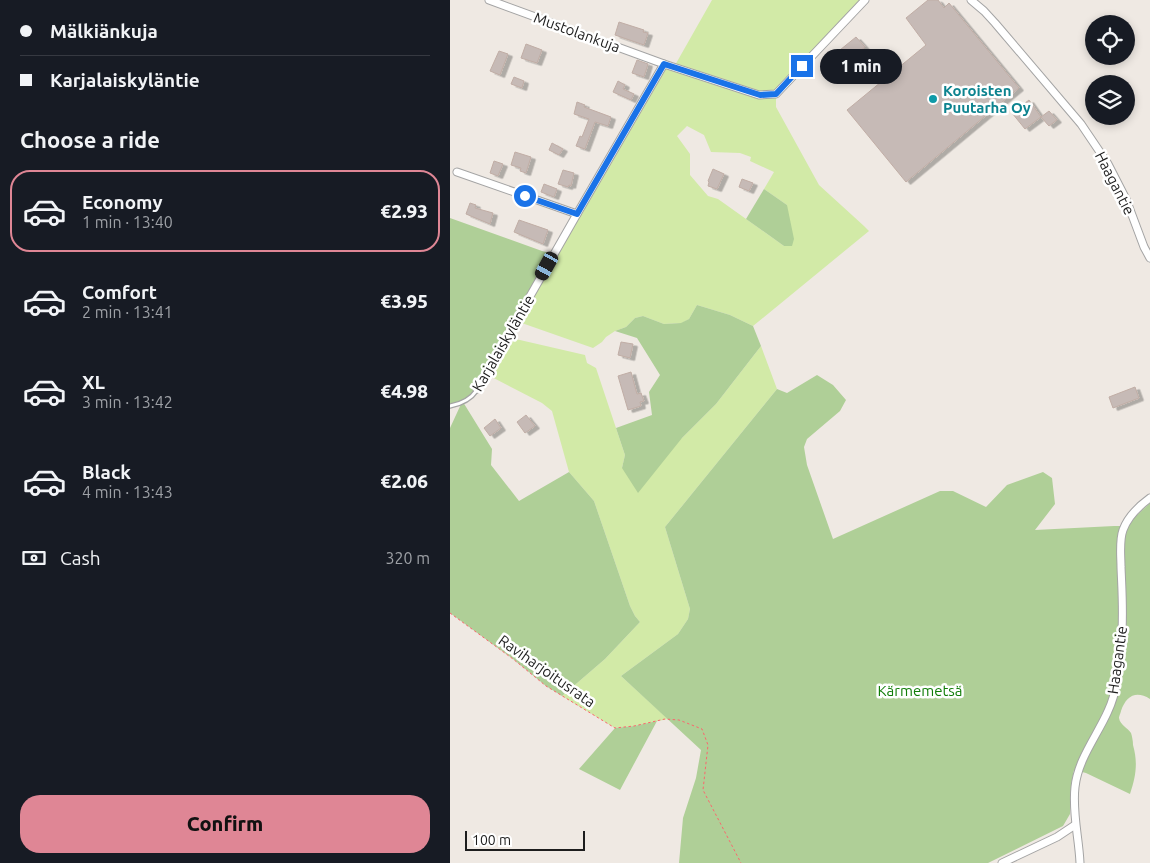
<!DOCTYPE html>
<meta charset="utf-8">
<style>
:root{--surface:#171b24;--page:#20242c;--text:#f1f3f6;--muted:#9ea1a6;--line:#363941;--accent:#df8695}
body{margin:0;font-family:Ubuntu,sans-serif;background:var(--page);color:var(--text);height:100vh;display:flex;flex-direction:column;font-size:19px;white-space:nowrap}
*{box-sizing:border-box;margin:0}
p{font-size:16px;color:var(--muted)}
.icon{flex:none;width:28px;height:28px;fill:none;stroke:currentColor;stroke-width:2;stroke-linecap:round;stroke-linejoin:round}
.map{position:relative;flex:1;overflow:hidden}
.side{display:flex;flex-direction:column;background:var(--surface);width:450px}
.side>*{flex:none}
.top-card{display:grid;align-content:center;height:110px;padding:0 20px;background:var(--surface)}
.controls{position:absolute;left:635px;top:15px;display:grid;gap:10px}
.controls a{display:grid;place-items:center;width:50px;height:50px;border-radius:50%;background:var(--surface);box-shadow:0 2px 8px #0003;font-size:25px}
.scale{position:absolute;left:15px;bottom:12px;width:120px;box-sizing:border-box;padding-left:5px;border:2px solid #1d1d1d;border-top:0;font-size:14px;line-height:18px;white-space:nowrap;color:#1d1d1d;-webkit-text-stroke:4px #fff;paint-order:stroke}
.end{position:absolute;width:22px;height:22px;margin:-11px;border:6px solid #1a73e8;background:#fff;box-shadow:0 0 0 2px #fff}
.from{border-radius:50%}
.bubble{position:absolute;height:35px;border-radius:18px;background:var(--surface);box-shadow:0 2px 8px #0003;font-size:16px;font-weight:800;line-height:35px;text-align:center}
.car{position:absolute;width:15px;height:30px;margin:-15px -8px;border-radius:6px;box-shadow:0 0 4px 1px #0007;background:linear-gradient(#222 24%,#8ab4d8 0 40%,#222 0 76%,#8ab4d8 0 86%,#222 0)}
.top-card b{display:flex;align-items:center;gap:18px;height:48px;font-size:19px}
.top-card b+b{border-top:1px solid var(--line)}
.top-card i{width:12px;height:12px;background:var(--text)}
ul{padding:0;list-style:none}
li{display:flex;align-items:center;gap:15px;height:82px;margin:0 10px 8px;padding:0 10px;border:2px solid transparent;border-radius:20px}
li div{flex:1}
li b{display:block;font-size:19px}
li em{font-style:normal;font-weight:800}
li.active{border-color:var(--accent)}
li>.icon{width:45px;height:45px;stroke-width:1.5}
h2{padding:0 20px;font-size:22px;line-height:60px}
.pay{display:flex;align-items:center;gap:12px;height:55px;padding:0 20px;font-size:19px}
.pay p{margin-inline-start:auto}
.button{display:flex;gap:10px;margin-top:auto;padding:10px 20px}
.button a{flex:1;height:58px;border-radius:20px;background:var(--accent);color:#111;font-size:20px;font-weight:800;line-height:58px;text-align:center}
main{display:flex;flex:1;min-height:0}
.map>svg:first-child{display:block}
.grass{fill:#d2eaa7;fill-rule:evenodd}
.forest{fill:#afcf97}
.building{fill:#c6bab6;stroke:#c0ada5;filter:url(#shadow)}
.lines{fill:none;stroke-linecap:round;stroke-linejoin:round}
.lane-casing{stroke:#a4a4a4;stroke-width:5.5}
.street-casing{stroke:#a4a4a4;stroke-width:9}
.path{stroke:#fc666d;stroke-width:1;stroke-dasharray:2.5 2.5;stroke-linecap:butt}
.lane{stroke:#fff;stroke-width:3}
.street{stroke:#fff;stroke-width:7}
.route{stroke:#1a73e8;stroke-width:6}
.culture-dot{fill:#0f9aa8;stroke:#fff;stroke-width:2}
.labels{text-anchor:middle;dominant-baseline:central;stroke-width:5;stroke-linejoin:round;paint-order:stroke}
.street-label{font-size:15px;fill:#1d1d1d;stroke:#fff}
.culture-label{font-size:15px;font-weight:bold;fill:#0d838f;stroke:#fff;text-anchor:start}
.park-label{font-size:15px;fill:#117d09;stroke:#fff}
</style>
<main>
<section class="side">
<div class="top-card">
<b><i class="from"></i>Mälkiänkuja</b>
<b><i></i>Karjalaiskyläntie</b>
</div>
<h2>Choose a ride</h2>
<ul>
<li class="active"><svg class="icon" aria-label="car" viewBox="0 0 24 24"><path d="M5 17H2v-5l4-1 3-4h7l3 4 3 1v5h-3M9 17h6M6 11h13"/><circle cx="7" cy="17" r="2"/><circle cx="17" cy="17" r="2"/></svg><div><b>Economy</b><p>1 min · 13:40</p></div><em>€2.93</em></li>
<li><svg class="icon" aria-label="car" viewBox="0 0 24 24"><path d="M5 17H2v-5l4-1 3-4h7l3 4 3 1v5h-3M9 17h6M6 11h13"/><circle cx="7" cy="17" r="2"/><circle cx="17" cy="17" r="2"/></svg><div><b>Comfort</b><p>2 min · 13:41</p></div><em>€3.95</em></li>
<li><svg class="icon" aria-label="car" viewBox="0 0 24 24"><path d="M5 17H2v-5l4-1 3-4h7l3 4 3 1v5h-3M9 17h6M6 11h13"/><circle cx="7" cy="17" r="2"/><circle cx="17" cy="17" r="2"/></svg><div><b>XL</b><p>3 min · 13:42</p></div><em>€4.98</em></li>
<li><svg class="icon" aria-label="car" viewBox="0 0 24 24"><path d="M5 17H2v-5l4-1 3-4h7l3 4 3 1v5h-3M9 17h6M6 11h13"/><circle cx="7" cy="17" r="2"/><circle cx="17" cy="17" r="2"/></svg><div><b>Black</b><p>4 min · 13:43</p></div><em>€2.06</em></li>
</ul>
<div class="pay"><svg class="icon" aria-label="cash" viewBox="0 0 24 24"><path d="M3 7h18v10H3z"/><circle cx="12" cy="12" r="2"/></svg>Cash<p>320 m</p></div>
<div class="button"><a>Confirm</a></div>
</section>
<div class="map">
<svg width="700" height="863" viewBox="0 0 700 863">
<defs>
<filter id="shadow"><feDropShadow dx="4.5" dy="2.5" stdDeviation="0" flood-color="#0004"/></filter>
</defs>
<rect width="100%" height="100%" fill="#efe9e3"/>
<g class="grass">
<path d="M262,0h153l-89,94v13l43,78 45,41 5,5 -116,95 -23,-11 -33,-10 -8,14 -7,4 -18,1 -21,-8 -8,2 -9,9 -11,4 -9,6 -4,5 -9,6 -77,-27 148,-257 10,3zM237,126l17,9 7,17 29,1 11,4 -1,4 24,11 -10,17 23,16 -3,41 -66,-47 -10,-3 -18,-21v-21l-13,-18z"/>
<polygon points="57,337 135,355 137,363 146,368 175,455 172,468 232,438 266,404 311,346 327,389 215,527 240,609 238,619 228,634 171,676 218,719 184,726 165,728 112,696 155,659 190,622 185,616 180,606 144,501 119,472 102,411 92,403 36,374"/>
</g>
<g class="forest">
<polygon points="314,189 337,205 344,239 342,246 334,246 296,219"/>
<polygon points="0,218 92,251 104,254 27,389 13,402 42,449 41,465 69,501 119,472 144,501 180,606 185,616 190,622 155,659 112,696 96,686 63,659 0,613 0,428 12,402 0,406"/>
<polygon points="247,305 280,315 303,326 311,346 266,404 232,438 188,493 172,468 175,455 166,428 202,415 199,392 210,375 187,338 165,331 176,327 185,318 193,316 214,324 231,323 239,319"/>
<path d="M367,375l16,10 13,15 -6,11 -33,28 -3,8 3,18 26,74 107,-48h13l33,16 21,-22 36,-13 9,6 3,26 -20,26 79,-4h15l5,-8 16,-15v196c-14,-9 -24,-3 -29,12 0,1 -2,5 -2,7 1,7 9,10 12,15 1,3 2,8 2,12 5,18 3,31 -3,49l-44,-21 -12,-3 -3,15 -1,29 -7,12 -75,37h-309l4,-45 13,-40 5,-28 -80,-74 57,-42 10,-15 2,-10 -25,-82 112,-138 10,4z"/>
<polygon points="207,721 170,790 129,769 165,728 184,726"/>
</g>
<g class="building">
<polygon points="478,0 488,0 494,8 499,3 569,88 456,182 397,110 476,45 456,18"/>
<polygon points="169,22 194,30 193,32 198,33 194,45 165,35"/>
<polygon points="406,37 415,47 399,60 390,50"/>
<polygon points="76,44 92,50 87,63 71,58"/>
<polygon points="49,51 58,54 50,75 40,71"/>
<polygon points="187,60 198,64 194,77 182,73"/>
<polygon points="64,77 74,81 72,88 61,84"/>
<polygon points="168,81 175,85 173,89 184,94 181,100 163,92"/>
<polygon points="579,100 591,117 575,129 562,113"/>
<polygon points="127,102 135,105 134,107 161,117 158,126 145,122 135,149 126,146 130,136 132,137 139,119 124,114"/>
<polygon points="599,111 607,120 599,126 591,117"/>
<polygon points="102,143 113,149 109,155 99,150"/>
<polygon points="65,152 81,157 76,173 70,171 71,168 61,165"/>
<polygon points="44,161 53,164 48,176 40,173"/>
<polygon points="263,169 274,174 267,189 258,186 259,182 258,181"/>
<polygon points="113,170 124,173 121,186 119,185 118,187 108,184"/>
<polygon points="292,179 303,183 299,191 289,187"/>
<polygon points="94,184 107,189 104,197 91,192"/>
<polygon points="20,203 26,205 25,208 43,213 40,224 16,214"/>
<polygon points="69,220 98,230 93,244 64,232"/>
<polygon points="171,342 183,344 180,358 168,355"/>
<polygon points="181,372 187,394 191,393 194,401 190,402 191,406 178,410 168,376"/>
<polygon points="685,387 689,398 663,408 659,397"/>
<polygon points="76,415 85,426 75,433 67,422"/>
<polygon points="45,419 51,428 40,436 34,428"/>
</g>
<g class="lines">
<g class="lane-casing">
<path id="lane" d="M0,406c11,-2 21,-7 27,-16"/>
</g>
<g class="street-casing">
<g id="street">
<polyline points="39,0 214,64"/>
<polyline points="521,0 534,11 545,23 631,124 658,164 676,199 694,247 700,258"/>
<polyline points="7,172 127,214"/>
<polyline points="27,389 127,214 214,64 309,95 326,94 415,0"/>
<polyline points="552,863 607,837 625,825"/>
<path d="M630,863c-1,-25 -8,-50 -5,-76 3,-28 22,-51 33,-76 10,-21 11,-45 13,-67 3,-26 1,-51 0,-77 0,-11 -2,-26 2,-37 5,-14 16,-24 27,-32"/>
</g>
</g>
<polyline class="path" points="0,613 63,659 96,686 165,728 184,726 215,719 229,720 252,729 258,745 253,790 291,863"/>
<use href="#lane" class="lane"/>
<use href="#street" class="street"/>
</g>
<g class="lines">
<polyline class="route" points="75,196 127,214 214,64 310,95 326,94 352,66"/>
</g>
<circle class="culture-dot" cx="483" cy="99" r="5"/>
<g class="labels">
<g class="street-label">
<text transform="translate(127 32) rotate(20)">Mustolankuja</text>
<text transform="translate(665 183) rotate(63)">Haagantie</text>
<text transform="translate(53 343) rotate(-60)">Karjalaiskyläntie</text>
<text transform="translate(667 660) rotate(-82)">Haagantie</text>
<text transform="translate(97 671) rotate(35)">Raviharjoitusrata</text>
</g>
<g class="culture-label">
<text x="493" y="90">Koroisten<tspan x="493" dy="17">Puutarha Oy</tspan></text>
</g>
<g class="park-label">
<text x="470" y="690">Kärmemetsä</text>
</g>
</g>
</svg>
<div class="controls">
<a><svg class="icon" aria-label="locate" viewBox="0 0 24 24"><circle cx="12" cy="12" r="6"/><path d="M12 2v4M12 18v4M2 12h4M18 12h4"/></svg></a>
<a><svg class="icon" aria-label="layers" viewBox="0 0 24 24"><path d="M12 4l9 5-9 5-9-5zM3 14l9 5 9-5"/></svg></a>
</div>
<div class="scale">100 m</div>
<i class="end from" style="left:75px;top:196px"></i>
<i class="end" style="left:352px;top:66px"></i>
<div class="bubble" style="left:370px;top:49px;width:82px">1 min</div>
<i class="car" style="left:97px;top:266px;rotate:209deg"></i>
</div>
</main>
